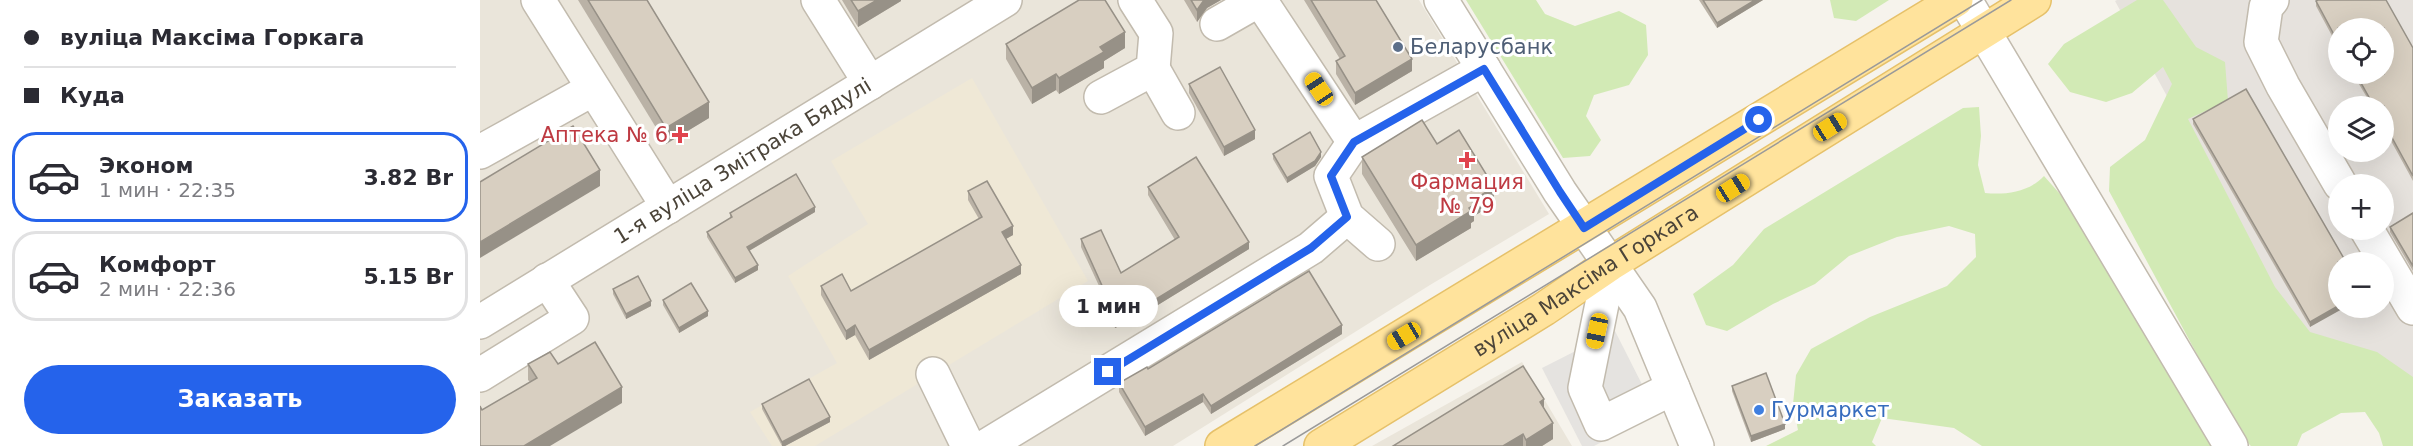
<!DOCTYPE html>
<html lang="ru">
<meta charset="utf-8">
<style>
:root{--surface:#fff;--page:#f7f7f7;--text:#2b2b33;--muted:#7c7c81;--line:#e1e1e2;--accent:#2563eb}
body{margin:0;font-family:"DejaVu Sans",sans-serif;background:var(--page);color:var(--text);height:100vh;display:flex;flex-direction:column;font-size:22px;white-space:nowrap}
*{box-sizing:border-box;margin:0}
p{font-size:20px;color:var(--muted)}
.icon{flex:none;width:33px;height:33px;fill:none;stroke:currentColor;stroke-width:2;stroke-linecap:round;stroke-linejoin:round}
.map{position:relative;flex:1;overflow:hidden}
.drawer{display:flex;flex-direction:column;background:var(--surface);width:480px}
.drawer>*{flex:none}
.hud{display:grid;align-content:center;height:132px;padding:0 24px;background:var(--surface)}
.fabs{position:absolute;left:1848px;top:18px;display:grid;gap:12px}
.fabs a{display:grid;place-items:center;width:66px;height:66px;border-radius:50%;background:var(--surface);box-shadow:0 6px 24px #0002;font-size:30px}
.end{position:absolute;width:27px;height:27px;margin:-14px;border:8px solid #2563eb;background:#fff;box-shadow:0 0 0 3px #fff}
.from{border-radius:50%}
.bubble{position:absolute;height:42px;border-radius:21px;background:var(--surface);box-shadow:0 6px 24px #0002;font-size:20px;font-weight:600;line-height:42px;text-align:center}
.car{position:absolute;width:18px;height:36px;margin:-18px -9px;border-radius:8px;box-shadow:0 0 4px 2px #0007;background:linear-gradient(#f5c518 24%,#345 0 40%,#f5c518 0 76%,#345 0 86%,#f5c518 0)}
.hud b{display:flex;align-items:center;gap:21px;height:57px;font-size:22px}
.hud b+b{border-top:2px solid var(--line)}
.hud i{width:15px;height:15px;background:var(--text)}
ul{padding:0;list-style:none}
li{display:flex;align-items:center;gap:18px;height:90px;margin:0 12px 9px;padding:0 12px;border:3px solid var(--line);border-radius:24px}
li div{flex:1}
li b{display:block;font-size:22px}
li em{font-style:normal;font-weight:600}
li.on{border-color:var(--accent)}
li>.icon{width:54px;height:54px;stroke-width:1.5}
.action{display:flex;gap:12px;margin-top:auto;padding:12px 24px}
.action a{flex:1;height:69px;border-radius:36px;background:var(--accent);color:#fff;font-size:24px;font-weight:600;line-height:69px;text-align:center}
main{display:flex;flex:1;min-height:0}
.map>svg:first-child{display:block}
.residential{fill:#eae5da}
.industrial{fill:#e6e2dd;fill-rule:evenodd}
.education{fill:#efe8d6}
.green{fill:#d2eab5}
.parking{fill:#e5e3e0}
.lines{fill:none;stroke-linecap:round;stroke-linejoin:round}
.minor-casing{stroke:#c2bbae;stroke-width:36}
.major-casing{stroke:#e6c16a;stroke-width:36}
.minor{stroke:#fff;stroke-width:33}
.major{stroke:#ffe39c;stroke-width:33}
.tram{stroke:#9a9a9a;stroke-width:1.5}
.wall{fill:#bab2a6}
.shaded-wall{fill:#979187}
.building{fill:#d8cfc1;stroke:#979187;stroke-width:1.5}
.route{stroke:#2563eb;stroke-width:8}
.service-dot{fill:#5c6f8a;stroke:#fff;stroke-width:2}
.health-dot{fill:#e0444e;stroke:#fff;stroke-width:2}
.shop-dot{fill:#3f7fe0;stroke:#fff;stroke-width:2}
.labels{text-anchor:middle;dominant-baseline:central;stroke-width:6;stroke-linejoin:round;paint-order:stroke}
.service-label{font-size:21px;fill:#4e5e75;stroke:#fff;text-anchor:start}
.health-label{font-size:21px;fill:#be3a42;stroke:#fff;text-anchor:end}
.street-label{font-size:21px;fill:#4b4439;stroke:#fff}
.shop-label{font-size:21px;fill:#366cbe;stroke:#fff;text-anchor:start}
</style>
<main>
<section class="drawer">
<div class="hud">
<b><i class="from"></i>вуліца Максіма Горкага</b>
<b><i></i>Куда</b>
</div>
<ul>
<li class="on"><svg class="icon" aria-label="car" viewBox="0 0 24 24"><path d="M5 17H2v-5l4-1 3-4h7l3 4 3 1v5h-3M9 17h6M6 11h13"/><circle cx="7" cy="17" r="2"/><circle cx="17" cy="17" r="2"/></svg><div><b>Эконом</b><p>1 мин · 22:35</p></div><em>3.82 Br</em></li>
<li><svg class="icon" aria-label="car" viewBox="0 0 24 24"><path d="M5 17H2v-5l4-1 3-4h7l3 4 3 1v5h-3M9 17h6M6 11h13"/><circle cx="7" cy="17" r="2"/><circle cx="17" cy="17" r="2"/></svg><div><b>Комфорт</b><p>2 мин · 22:36</p></div><em>5.15 Br</em></li>
</ul>
<div class="action"><a>Заказать</a></div>
</section>
<div class="map">
<svg width="1933" height="446" viewBox="0 0 1933 446">
<rect width="100%" height="100%" fill="#f6f3ec"/>
<g class="residential">
<polygon points="0,0 939,0 1069,214 950,285 693,446 0,446"/>
<polygon points="1042,362 1092,446 892,446"/>
</g>
<path class="industrial" d="M1637,0h296v402l-85,-11 -213,-390zM1858,28h46v46h-46zM1858,106h46v46h-46zM1858,184h46v46h-46zM1858,262h46v46h-46z"/>
<polygon class="education" points="492,78 608,281 335,446 292,446 270,412 357,363 308,276 388,224 351,161"/>
<g class="green">
<polygon points="986,0 1056,0 1065,14 1095,26 1139,11 1166,25 1168,55 1149,85 1114,95 1106,116 1121,140 1110,156 1083,158"/>
<polygon points="1350,0 1409,0 1376,21 1354,18"/>
<polygon points="1657,0 1683,0 1716,47 1745,62 1748,101 1708,119 1795,287 1830,332 1897,352 1933,377 1933,446 1903,446 1899,433 1885,412 1861,413 1822,434 1817,446 1771,446 1761,436 1629,191 1630,167 1665,140 1692,84 1683,67 1652,93 1626,102 1590,92 1568,64 1584,44"/>
<path d="M1499,107l2,29 -3,29 7,28c21,2 44,-1 59,-17l16,18 158,252h-236l-28,-18 -72,-10 -10,24 4,4h-110l32,-16 -5,-26 3,-29 15,-26 59,-32 77,-31 29,-29 -1,-23 -26,-8 -52,11 -48,19 -34,28 -42,20 -46,27 -21,-6 -13,-31 40,-29 31,-36 199,-121z"/>
</g>
<polygon class="parking" points="1135,331 1177,414 1114,446 1102,446 1062,368"/>
<g class="lines">
<g class="minor-casing">
<g id="minor">
<polyline points="58,0 188,207"/>
<polyline points="338,0 390,83"/>
<polyline points="780,0 874,142"/>
<polyline points="961,0 1080,192 1160,308 1217,446"/>
<polyline points="1485,0 1751,446"/>
<polyline points="1792,0 1786,7 1781,42 1803,86 1860,184"/>
<polyline points="737,24 779,0"/>
<polyline points="673,69 698,113"/>
<polyline points="621,97 673,69 676,33 655,0"/>
<polyline points="0,152 113,89"/>
<polyline points="1887,230 1933,308"/>
<polyline points="898,244 867,217 851,176 874,142 1004,69"/>
<polyline points="1130,264 1105,388 1121,424 1193,388"/>
<path id="s1" d="M0,322l525,-322"/>
<polyline points="453,374 488,446"/>
<polyline points="0,375 92,318 67,280"/>
<polyline points="506,446 831,248 867,217"/>
</g>
</g>
<g class="major-casing">
<g id="major">
<polyline points="742,446 1476,0"/>
<path id="s2" d="M841,446l223,-137 66,-45 424,-264"/>
</g>
</g>
<use href="#minor" class="minor"/>
<use href="#major" class="major"/>
<g class="tram">
<polyline points="775,446 1502,0"/>
<polyline points="803,446 1531,0"/>
</g>
</g>
<g class="wall">
<polygon points="98,0 167,0 229,118 186,144"/>
<polygon points="362,0 421,0 421,1 378,27"/>
<polygon points="704,0 741,0 727,8 717,22"/>
<polygon points="824,0 896,0 932,71 875,105 856,74 856,61 860,59"/>
<polygon points="1219,0 1283,0 1237,28"/>
<polygon points="1836,1 1933,48 1933,181 1904,128 1904,106 1892,106 1873,74 1904,74 1858,28 1858,47 1836,6"/>
<polygon points="526,44 645,48 624,61 624,68 579,94 576,90 552,104 526,59"/>
<polygon points="709,84 775,139 744,156 709,93"/>
<polygon points="1713,119 1866,262 1830,327 1713,124"/>
<polygon points="957,144 1014,204 994,216 994,221 991,223 991,228 936,261 882,174 882,157"/>
<polygon points="793,154 841,157 835,166 807,183 793,159"/>
<polygon points="668,187 769,249 660,316 635,328 626,307 626,301 601,247 601,239 641,273 695,240 668,195"/>
<polygon points="488,191 533,235 526,239 541,274 389,360 375,335 366,340 341,295 341,286 371,291 499,219 488,200"/>
<polygon points="335,212 269,251 278,270 255,283 227,237 227,232 250,218 250,213"/>
<polygon points="1933,213 1933,271 1910,232 1910,227"/>
<polygon points="133,289 171,306 146,319 133,294"/>
<polygon points="183,300 228,316 199,333 183,305"/>
<polygon points="862,334 731,414 723,402 665,436 639,392 639,383 668,369"/>
<polygon points="48,364 78,364 142,403 2,410 50,382 48,380"/>
<polygon points="1252,386 1305,429 1271,442 1252,391"/>
<polygon points="282,404 350,422 305,446 302,446 282,409"/>
<polygon points="1064,409 1073,439 1062,446 913,446"/>
</g>
<g class="shaded-wall">
<polygon points="397,0 421,0 421,1 378,27 378,11"/>
<polygon points="724,0 741,0 727,8 717,22 717,10"/>
<polygon points="1275,0 1283,0 1237,28 1237,23"/>
<polygon points="645,32 645,48 624,61 624,68 579,94 579,78 620,47"/>
<polygon points="932,59 932,71 875,105 875,93"/>
<polygon points="576,74 576,90 552,104 552,88"/>
<polygon points="229,102 229,118 186,144 186,128"/>
<polygon points="775,130 775,139 744,156 744,147"/>
<polygon points="841,152 841,157 835,166 807,183 807,178"/>
<polygon points="120,170 120,186 0,258 0,242"/>
<polygon points="1014,187 1014,204 994,216 994,221 991,223 991,228 936,261 936,245 989,208 992,201"/>
<polygon points="335,207 335,212 267,252 267,247"/>
<polygon points="533,226 533,235 522,241 522,232"/>
<polygon points="769,242 769,249 660,316 635,328 635,321"/>
<polygon points="278,265 278,270 255,283 255,278"/>
<polygon points="541,265 541,274 389,360 389,350"/>
<polygon points="171,301 171,306 146,319 146,314"/>
<polygon points="1858,306 1858,308 1864,308 1830,327 1830,322"/>
<polygon points="228,311 228,316 199,333 199,328"/>
<polygon points="375,325 375,335 366,340 366,331"/>
<polygon points="862,325 862,334 731,414 731,406"/>
<polygon points="142,387 142,403 70,446 44,446"/>
<polygon points="723,394 723,402 665,436 665,427"/>
<polygon points="1064,399 1064,415 1060,402"/>
<polygon points="350,417 350,422 305,446 302,446 302,442"/>
<polygon points="1073,423 1073,439 1062,446 1046,446 1046,440"/>
<polygon points="1305,424 1305,429 1271,442 1271,436"/>
<polygon points="1043,434 1043,446 1023,446"/>
</g>
<g class="building">
<polygon points="108,0 167,0 229,102 186,128"/>
<polygon points="371,0 397,0 378,11"/>
<polygon points="599,0 625,0 645,32 620,47 624,52 579,78 576,74 552,88 526,44"/>
<polygon points="711,0 724,0 717,10"/>
<polygon points="831,0 896,0 932,59 875,93 856,61 865,56"/>
<polygon points="1223,0 1275,0 1237,23"/>
<polygon points="1838,0 1906,0 1933,48 1933,176 1904,123 1904,106 1894,106 1876,74 1904,74 1904,28 1858,28 1858,42 1836,1"/>
<polygon points="740,67 775,130 744,147 709,84"/>
<polygon points="1766,89 1866,262 1858,262 1858,306 1830,322 1713,119"/>
<polygon points="942,120 957,144 979,130 1014,187 992,201 994,205 989,208 991,211 936,245 882,157"/>
<polygon points="93,126 120,170 0,242 0,182"/>
<polygon points="830,132 841,152 835,161 807,178 793,154"/>
<polygon points="716,157 769,242 660,309 635,321 626,300 628,299 601,239 621,230 641,273 699,237 668,187"/>
<polygon points="316,174 335,207 267,247 278,265 255,278 227,232 252,217 250,213"/>
<polygon points="507,181 533,226 522,232 541,265 389,350 375,325 366,331 341,286 362,274 371,291 502,217 488,191"/>
<polygon points="1933,213 1933,266 1910,227"/>
<polygon points="829,271 862,325 731,406 723,394 665,427 639,383 667,367 668,369"/>
<polygon points="158,276 171,301 146,314 133,289"/>
<polygon points="211,283 228,311 199,328 183,300"/>
<polygon points="115,342 142,387 44,446 0,446 0,406 2,410 57,378 48,364 70,352 78,364"/>
<polygon points="1043,366 1064,399 1060,402 1073,423 1046,440 1043,434 1023,446 913,446"/>
<polygon points="1286,373 1305,424 1271,436 1252,386"/>
<polygon points="329,379 350,417 302,442 282,404"/>
</g>
<g class="lines">
<polyline class="route" points="628,372 831,248 867,217 851,176 874,142 1004,69 1080,192 1104,228 1279,120"/>
</g>
<circle class="service-dot" cx="918" cy="47" r="6"/>
<g class="health-dot">
<path d="M197 126h6v6h6v6h-6v6h-6v-6h-6v-6h6z"/>
<path d="M984 151h6v6h6v6h-6v6h-6v-6h-6v-6h6z"/>
</g>
<circle class="shop-dot" cx="1279" cy="410" r="6"/>
<g class="labels">
<g class="service-label">
<text x="930" y="47">Беларусбанк</text>
</g>
<g class="health-label">
<text x="188" y="135">Аптека № 6</text>
<text x="987" y="182" text-anchor="middle">Фармация<tspan x="987" dy="24">№ 79</tspan></text>
</g>
<g class="street-label">
<text stroke="none"><textPath href="#s1" startOffset="308">1-я вуліца Змітрака Бядулі</textPath></text>
<text stroke="none"><textPath href="#s2" startOffset="312">вуліца Максіма Горкага</textPath></text>
</g>
<g class="shop-label">
<text x="1291" y="410">Гурмаркет</text>
</g>
</g>
</svg>
<div class="fabs">
<a><svg class="icon" aria-label="locate" viewBox="0 0 24 24"><circle cx="12" cy="12" r="6"/><path d="M12 2v4M12 18v4M2 12h4M18 12h4"/></svg></a>
<a><svg class="icon" aria-label="layers" viewBox="0 0 24 24"><path d="M12 4l9 5-9 5-9-5zM3 14l9 5 9-5"/></svg></a>
<a>+</a>
<a>−</a>
</div>
<i class="end from" style="left:1279px;top:120px"></i>
<i class="end" style="left:628px;top:372px"></i>
<div class="bubble" style="left:579px;top:285px;width:99px">1 мин</div>
<i class="car" style="left:839px;top:89px;rotate:326deg"></i>
<i class="car" style="left:1350px;top:127px;rotate:58deg"></i>
<i class="car" style="left:1253px;top:188px;rotate:58deg"></i>
<i class="car" style="left:1117px;top:331px;rotate:192deg"></i>
<i class="car" style="left:924px;top:336px;rotate:239deg"></i>
</div>
</main>
